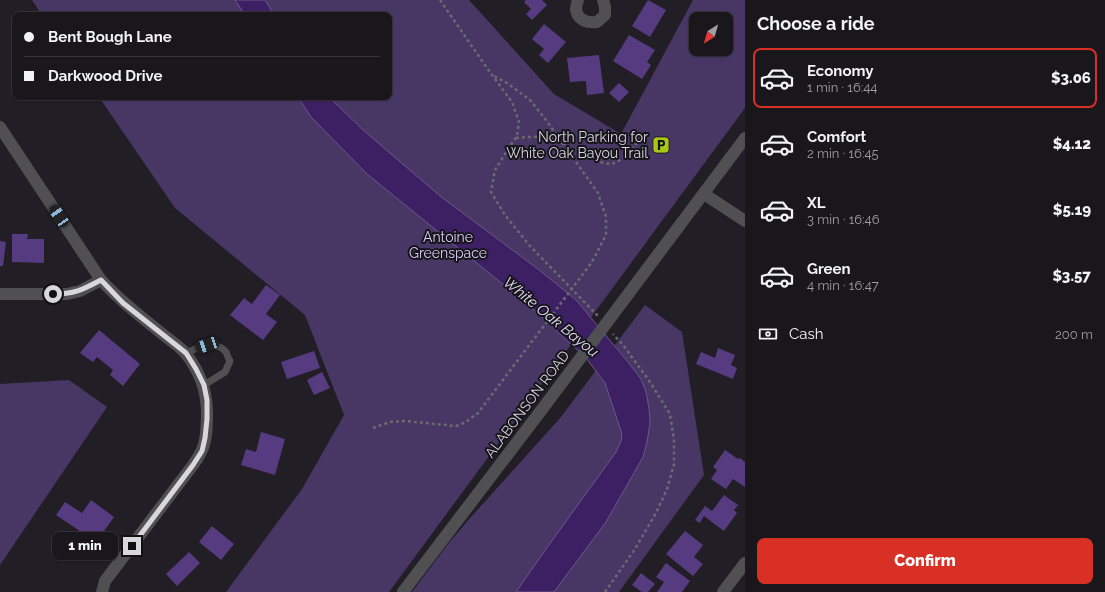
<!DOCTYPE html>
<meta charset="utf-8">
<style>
:root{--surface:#19161c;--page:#221f25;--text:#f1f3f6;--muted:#9f9fa3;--line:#37353b;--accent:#d93025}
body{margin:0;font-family:Raleway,sans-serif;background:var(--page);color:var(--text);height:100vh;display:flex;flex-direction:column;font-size:15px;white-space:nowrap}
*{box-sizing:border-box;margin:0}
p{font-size:13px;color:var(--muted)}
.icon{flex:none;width:22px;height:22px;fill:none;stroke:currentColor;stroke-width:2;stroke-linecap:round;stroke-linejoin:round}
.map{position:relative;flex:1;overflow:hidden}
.panel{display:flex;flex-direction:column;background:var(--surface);width:360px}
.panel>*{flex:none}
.banner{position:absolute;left:12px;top:12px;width:380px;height:88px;border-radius:8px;box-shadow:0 1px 3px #0004,0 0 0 1px var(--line);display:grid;align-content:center;height:88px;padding:0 12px;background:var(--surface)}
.needle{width:26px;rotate:217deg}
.buttons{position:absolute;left:689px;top:12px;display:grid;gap:8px}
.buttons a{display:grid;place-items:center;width:44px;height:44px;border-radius:8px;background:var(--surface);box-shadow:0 1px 3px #0004,0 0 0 1px var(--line);font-size:20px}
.end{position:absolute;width:18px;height:18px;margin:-9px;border:5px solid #d8d7dc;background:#111;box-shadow:0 0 0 2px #111}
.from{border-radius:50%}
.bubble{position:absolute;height:28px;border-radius:8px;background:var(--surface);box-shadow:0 1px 3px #0004,0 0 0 1px var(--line);font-size:13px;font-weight:800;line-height:28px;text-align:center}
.car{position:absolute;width:12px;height:24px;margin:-12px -6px;border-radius:5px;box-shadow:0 0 3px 1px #0007;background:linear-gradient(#222 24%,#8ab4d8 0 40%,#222 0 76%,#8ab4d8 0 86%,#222 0)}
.banner b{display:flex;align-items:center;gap:14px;height:38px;font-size:15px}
.banner b+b{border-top:1px solid var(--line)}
.banner i{width:10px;height:10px;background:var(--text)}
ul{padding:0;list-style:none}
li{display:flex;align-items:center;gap:12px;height:60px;margin:0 8px 6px;padding:0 4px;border:2px solid transparent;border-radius:8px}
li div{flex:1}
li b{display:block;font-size:15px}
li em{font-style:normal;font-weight:800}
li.on{border-color:var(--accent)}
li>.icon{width:36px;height:36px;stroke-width:1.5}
h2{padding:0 12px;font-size:18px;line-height:48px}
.pay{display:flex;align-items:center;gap:10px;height:44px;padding:0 12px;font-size:15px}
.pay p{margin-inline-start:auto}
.button{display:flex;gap:8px;margin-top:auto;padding:8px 12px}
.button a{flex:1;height:46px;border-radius:8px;background:var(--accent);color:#fff;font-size:16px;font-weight:800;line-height:46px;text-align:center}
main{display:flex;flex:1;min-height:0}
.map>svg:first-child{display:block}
.green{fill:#483665;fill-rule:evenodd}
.water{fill:#3d2064;stroke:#6c5788}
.building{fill:#563b80}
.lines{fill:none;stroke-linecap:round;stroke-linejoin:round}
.path{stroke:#6c6a71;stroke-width:2.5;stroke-dasharray:3 3;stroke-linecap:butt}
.service{stroke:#504f52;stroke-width:7}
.minor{stroke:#504f52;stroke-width:12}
.tertiary{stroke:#504f52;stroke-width:12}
.route{stroke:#d8d7dc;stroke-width:5}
.labels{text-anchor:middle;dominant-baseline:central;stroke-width:4;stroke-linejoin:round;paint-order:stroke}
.poi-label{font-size:14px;fill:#d8d7dc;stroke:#17151c;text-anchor:end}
.park-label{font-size:14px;fill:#d9ccf5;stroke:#17151c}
.street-label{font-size:14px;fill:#d8d7dc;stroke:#17151c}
.water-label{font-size:15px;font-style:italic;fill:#e4ddf2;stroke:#17151c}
</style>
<main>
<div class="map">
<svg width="745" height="592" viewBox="0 0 745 592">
<rect width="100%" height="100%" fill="#211e26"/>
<g class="green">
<path d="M32,0h437l85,94 67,40 72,-134h52v108l-356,484h-163l76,-103 42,-74 -39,-100 -130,-107 -76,-111h290v-82h-347zM696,19h30v30h-30z"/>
<polygon points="645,305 682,332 704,475 619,592 412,592 448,544 471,517 561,417"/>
<polygon points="69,380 107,407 0,565 0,384"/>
</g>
<g class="water">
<polygon points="235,0 265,0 274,15 245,15"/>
<polygon points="298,97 329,97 362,129 440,196 538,269 576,300 628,362 641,379 646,392 649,408 650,423 647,442 643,457 606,522 554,592 516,592 546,549 616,452 621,441 622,434 605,383 586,358 531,307 367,174 311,117"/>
</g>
<g class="building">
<polygon points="526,0 542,0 547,5 532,20 526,14 531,9 524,2"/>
<polygon points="648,0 666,10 650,37 632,26"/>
<polygon points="544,24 566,42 548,63 539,55 544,49 532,39"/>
<polygon points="629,35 655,50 647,62 651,65 642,79 613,61"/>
<polygon points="599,55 604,93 587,95 586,81 570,82 567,58"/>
<polygon points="619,83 629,92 619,102 609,93"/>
<polygon points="12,234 28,234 27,239 44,239 44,263 12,262"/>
<polygon points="0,241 6,242 3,266 0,266"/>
<polygon points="266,285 280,295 266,314 277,322 263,340 230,315 244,298 252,304"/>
<polygon points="99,330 140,364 123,386 110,375 113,370 97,357 93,362 80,353"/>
<polygon points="718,348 735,355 731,365 737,368 733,379 696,364 701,352 715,358"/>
<polygon points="314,351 320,368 287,379 281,362"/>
<polygon points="322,372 330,388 314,395 307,380"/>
<polygon points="261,432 285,439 275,475 241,465 246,449 256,452"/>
<polygon points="725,450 738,459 740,458 745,462 745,487 733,479 726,489 711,479 717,470 713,467"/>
<polygon points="724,495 738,505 734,510 737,513 724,531 704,516 700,523 695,520 705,506 712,511"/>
<polygon points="91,500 114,517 96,542 56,515 65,502 82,513"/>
<polygon points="212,526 234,544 221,560 199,542"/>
<polygon points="685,531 703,545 694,557 703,564 693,576 666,554"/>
<polygon points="189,552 200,563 177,586 166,574"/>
<polygon points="666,563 690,581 682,592 657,592 664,582 656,577"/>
<polygon points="641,573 655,584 648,592 642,592 632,585"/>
</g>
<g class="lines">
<g class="path">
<polyline points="440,0 487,68 512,102 519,122 517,136 512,143 495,170 491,192 505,215 529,245 598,316"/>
<path d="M516,138c11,-1 23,-2 34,0 16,3 50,31 64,25 13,-5 22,-19 30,-30"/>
<polyline points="373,428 390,422 405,421 456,426 466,422 478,413 592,262 606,235 606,217 598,193 546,120 530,100 507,83 494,76"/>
<polyline points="605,592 635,549 656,513 667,489 674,464 674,440 670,414 650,382 623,345 613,334"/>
</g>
<path class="service" d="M186,353c11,-5 29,-14 40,-1 1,2 2,6 4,9l-5,11 -21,13"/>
<g class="minor">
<path d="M578,0c-1,3 -2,7 -2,10 2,11 12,13 21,12l8,-7v-8l-2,-7"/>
<path d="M0,127l101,153c18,20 39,36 59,52 8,7 20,14 26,22 14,18 21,37 21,59 0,12 0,28 -6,39 -2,4 -5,9 -8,13l-88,116 -3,11"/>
<polyline points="704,194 745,221"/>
<polyline points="0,294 67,294 80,291 101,280"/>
<polyline points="723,592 745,563"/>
</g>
<polyline class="tertiary" points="403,592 543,408 745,138"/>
</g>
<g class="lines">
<path class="route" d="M53,294c22,0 29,-4 48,-14l22,23 63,50 10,16 8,16 3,15v19l-2,19 -3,13 -9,14 -61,81"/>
</g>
<defs>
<g id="parking-square" transform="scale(0.9)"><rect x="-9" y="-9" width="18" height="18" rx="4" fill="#aac717" stroke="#17151c"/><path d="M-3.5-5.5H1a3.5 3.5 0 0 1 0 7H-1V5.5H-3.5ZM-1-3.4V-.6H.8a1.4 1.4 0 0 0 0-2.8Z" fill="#111"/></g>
</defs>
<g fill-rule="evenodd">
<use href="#parking-square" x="661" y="145"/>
</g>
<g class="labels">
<g class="poi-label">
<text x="648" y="137">North Parking for<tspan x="648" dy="16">White Oak Bayou Trail</tspan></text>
</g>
<g class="park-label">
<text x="448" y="237">Antoine<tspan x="448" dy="16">Greenspace</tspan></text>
</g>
<g class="street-label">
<text transform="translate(527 404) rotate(-53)">ALABONSON ROAD</text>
</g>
<g class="water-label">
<text transform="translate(551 317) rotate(39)">White Oak Bayou</text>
</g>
</g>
</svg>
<div class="buttons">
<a><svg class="needle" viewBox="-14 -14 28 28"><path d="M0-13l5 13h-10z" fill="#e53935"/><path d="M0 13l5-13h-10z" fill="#9f9fa3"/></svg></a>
</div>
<i class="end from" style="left:53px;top:294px"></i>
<i class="end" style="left:132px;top:546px"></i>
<div class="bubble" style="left:52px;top:532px;width:66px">1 min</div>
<i class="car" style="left:59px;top:216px;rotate:326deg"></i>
<i class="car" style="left:207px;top:345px;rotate:251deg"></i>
<div class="banner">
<b><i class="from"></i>Bent Bough Lane</b>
<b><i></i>Darkwood Drive</b>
</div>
</div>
<section class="panel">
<h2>Choose a ride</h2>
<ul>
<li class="on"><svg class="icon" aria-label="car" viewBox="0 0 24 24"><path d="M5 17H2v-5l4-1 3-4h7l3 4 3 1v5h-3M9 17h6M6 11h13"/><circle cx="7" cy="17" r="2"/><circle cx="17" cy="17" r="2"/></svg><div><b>Economy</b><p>1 min · 16:44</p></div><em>$3.06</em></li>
<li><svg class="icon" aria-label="car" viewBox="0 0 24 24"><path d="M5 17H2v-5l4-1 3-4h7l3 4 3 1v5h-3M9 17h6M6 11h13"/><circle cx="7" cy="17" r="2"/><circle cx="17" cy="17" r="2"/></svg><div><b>Comfort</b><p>2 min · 16:45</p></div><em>$4.12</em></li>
<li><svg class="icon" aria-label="car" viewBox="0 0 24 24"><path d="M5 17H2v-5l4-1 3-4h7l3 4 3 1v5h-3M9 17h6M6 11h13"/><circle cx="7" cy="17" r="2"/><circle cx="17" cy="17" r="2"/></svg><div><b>XL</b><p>3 min · 16:46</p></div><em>$5.19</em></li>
<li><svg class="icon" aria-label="car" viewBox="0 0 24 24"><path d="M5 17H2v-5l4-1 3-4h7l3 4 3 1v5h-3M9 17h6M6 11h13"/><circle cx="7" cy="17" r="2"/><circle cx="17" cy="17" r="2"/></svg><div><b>Green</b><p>4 min · 16:47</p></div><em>$3.57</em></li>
</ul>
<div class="pay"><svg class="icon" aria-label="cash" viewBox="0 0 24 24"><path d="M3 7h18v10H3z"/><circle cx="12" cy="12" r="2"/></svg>Cash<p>200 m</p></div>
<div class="button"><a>Confirm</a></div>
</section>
</main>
